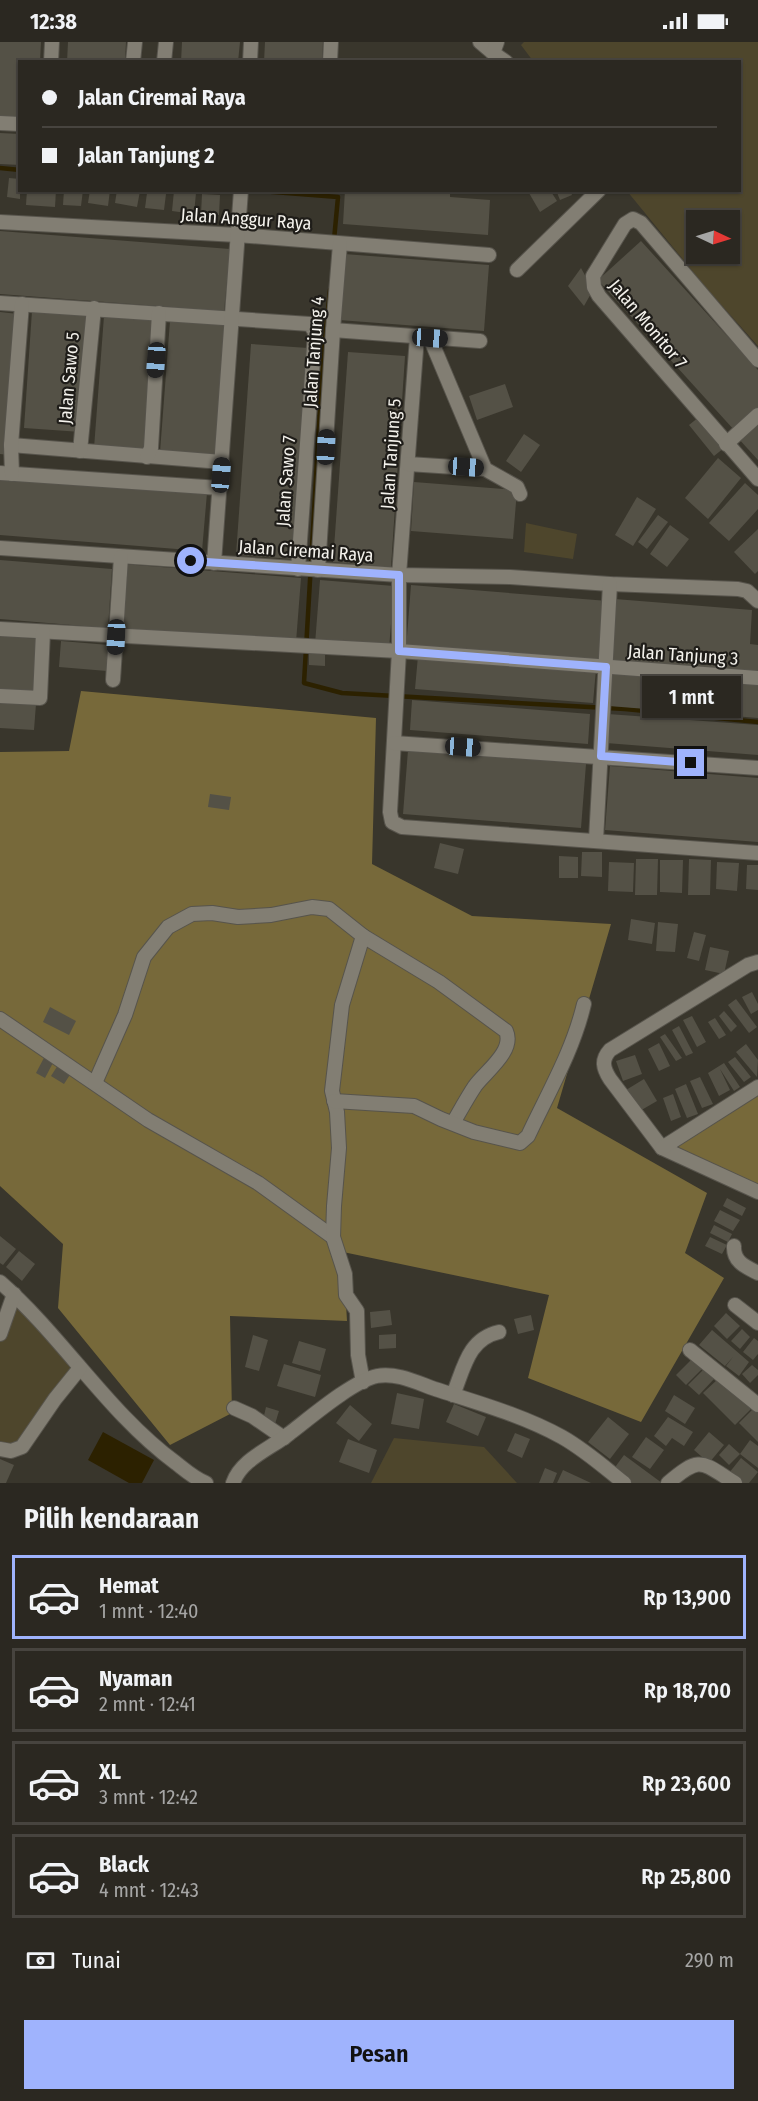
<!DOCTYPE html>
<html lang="id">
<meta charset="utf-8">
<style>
:root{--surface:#2b2821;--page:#33302a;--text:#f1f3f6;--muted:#a6a6a5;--line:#47443f;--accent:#9fb3fd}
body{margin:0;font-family:"Fira Sans Condensed",sans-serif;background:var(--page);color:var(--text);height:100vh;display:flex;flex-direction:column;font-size:22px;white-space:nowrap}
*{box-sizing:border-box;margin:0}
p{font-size:20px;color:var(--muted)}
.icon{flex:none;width:33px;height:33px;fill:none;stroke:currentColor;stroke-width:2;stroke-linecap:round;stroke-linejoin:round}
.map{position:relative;height:1441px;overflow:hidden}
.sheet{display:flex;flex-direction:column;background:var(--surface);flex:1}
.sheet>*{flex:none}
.guide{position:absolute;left:18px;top:18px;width:723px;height:132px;border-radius:0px;box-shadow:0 2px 4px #0004,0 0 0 2px var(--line);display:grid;align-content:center;height:132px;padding:0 24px;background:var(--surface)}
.needle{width:39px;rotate:94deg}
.tools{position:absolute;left:686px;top:168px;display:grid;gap:12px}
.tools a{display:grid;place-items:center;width:54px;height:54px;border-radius:0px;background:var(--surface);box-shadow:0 2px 4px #0004,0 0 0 2px var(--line);font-size:30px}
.end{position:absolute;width:27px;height:27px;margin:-14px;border:8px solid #9fb3fd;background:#111;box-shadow:0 0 0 3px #111}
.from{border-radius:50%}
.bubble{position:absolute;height:42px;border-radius:0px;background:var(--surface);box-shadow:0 2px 4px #0004,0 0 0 2px var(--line);font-size:20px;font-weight:600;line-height:42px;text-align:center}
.car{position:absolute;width:18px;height:36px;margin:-18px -9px;border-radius:8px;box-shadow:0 0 4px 2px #0007;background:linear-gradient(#222 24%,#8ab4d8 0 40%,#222 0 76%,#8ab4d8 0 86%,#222 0)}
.guide b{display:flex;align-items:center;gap:21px;height:57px;font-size:22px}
.guide b+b{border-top:2px solid var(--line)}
.guide i{width:15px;height:15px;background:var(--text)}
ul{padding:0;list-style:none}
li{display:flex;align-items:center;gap:18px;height:84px;margin:0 12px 9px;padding:0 12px;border:3px solid var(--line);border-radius:0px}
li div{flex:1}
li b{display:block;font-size:22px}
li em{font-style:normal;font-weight:600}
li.selected{border-color:var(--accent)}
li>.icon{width:54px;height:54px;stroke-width:1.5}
h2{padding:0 24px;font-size:27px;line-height:72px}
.pay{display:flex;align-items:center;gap:15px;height:66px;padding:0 24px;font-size:22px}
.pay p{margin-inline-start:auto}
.action{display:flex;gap:12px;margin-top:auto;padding:12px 24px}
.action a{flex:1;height:69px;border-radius:0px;background:var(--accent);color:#111;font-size:24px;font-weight:600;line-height:69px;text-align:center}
.status{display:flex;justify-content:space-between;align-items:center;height:42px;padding:0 30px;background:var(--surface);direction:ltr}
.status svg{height:16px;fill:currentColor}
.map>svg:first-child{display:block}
.green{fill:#4e462c;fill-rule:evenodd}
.forest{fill:#77693a}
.water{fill:#2c2100}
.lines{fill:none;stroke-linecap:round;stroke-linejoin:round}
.stream{stroke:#2c2100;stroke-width:4.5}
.building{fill:#545146}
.minor-casing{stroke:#57544c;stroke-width:16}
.minor{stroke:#827e73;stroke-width:14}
.route{stroke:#9fb3fd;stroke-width:8}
.labels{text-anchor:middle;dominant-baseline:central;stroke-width:4.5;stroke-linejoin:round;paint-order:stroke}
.street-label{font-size:18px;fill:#f4f2ec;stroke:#1f1d19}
</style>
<div class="status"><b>12:38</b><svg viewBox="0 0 49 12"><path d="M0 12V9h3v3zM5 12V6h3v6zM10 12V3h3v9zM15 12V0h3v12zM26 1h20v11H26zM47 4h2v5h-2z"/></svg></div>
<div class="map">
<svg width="758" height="1441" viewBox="0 0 758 1441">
<rect width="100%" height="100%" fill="#39362c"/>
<g class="green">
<path d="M524,0h234v304l-50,-56 -81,-99 113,-1v-128l-207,-1 -12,-16zM696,178h33v34h-33z"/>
<polygon points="526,481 577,492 573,517 524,510"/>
<polygon points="14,1252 80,1326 22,1405 0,1407 0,1292"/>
<polygon points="394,1396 484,1405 517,1441 371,1441"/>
</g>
<g class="forest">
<polygon points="81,649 376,676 372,822 472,874 611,882 557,1066 707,1151 685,1211 724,1236 641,1380 528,1336 549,1253 343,1210 347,1279 230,1274 232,1371 170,1403 58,1266 63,1202 0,1144 0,710 69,709"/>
<polygon points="758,1045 758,1150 662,1106"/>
</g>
<polygon class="water" points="103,1390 154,1418 142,1441 129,1441 88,1418"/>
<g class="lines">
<g class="stream">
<polyline points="0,126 20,128"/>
<polyline points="249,148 338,155 334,198"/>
<polyline points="330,248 323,316 304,641 342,651 625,667 758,680"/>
</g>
</g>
<g class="building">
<polygon points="0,0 41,0 40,20 20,20 20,79 0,77"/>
<polygon points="68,0 126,0 125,20 67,20"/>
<polygon points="182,0 240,0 238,20 181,20"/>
<polygon points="265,0 323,0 322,20 264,20"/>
<polygon points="0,91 20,92 20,123 0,122"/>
<polygon points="9,136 20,137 20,157 7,155"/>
<polygon points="27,148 56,148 55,165 26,163"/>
<polygon points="64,148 83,148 81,164 63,163"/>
<polygon points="90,148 110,148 108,164 88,161"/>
<polygon points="117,148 140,149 137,165 115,161"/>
<polygon points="345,148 450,148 450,155 490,158 488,193 343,182"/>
<polygon points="533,148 550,148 557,159 540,170 529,151"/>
<polygon points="556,148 570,148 572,153 560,158"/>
<polygon points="174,149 196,151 194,172 172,169"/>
<polygon points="147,151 166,152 164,168 145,166"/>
<polygon points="202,152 220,153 219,173 201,172"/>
<polygon points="0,189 230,207 224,269 0,252"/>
<polygon points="641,199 758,328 758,368 735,389 598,238"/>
<polygon points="344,212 489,223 484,289 339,278"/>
<polygon points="581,226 593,248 584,264 568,244"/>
<polygon points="32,269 89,273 81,390 24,386"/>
<polygon points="0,270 18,272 9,413 0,412"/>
<polygon points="104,274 156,277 146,409 94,406"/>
<polygon points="170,279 227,283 217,414 160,410"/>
<polygon points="251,302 308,306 294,517 236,513"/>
<polygon points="348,310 405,314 391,525 333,520"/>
<polygon points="505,342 513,365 477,378 469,354"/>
<polygon points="699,375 724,406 714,414 689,383"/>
<polygon points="758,376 758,418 737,395"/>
<polygon points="524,392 540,403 521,430 506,419"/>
<polygon points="718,416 741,436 708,477 685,456"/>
<polygon points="0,434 207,451 202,509 0,493"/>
<polygon points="414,440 517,448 513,497 411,489"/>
<polygon points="745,441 758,453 758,467 729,499 709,481"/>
<polygon points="637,455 656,467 633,504 615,493"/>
<polygon points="658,473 668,480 647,507 638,500"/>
<polygon points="670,483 689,497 667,525 650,512"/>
<polygon points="758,487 758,529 755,532 734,510"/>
<polygon points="0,518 112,527 108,586 0,577"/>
<polygon points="123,522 301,536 296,600 118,586"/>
<polygon points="320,538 394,544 389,607 315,602"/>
<polygon points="411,543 608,559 603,623 406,607"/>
<polygon points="615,557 752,568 750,602 758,603 758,633 610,621"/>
<polygon points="0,594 38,597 33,656 0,653"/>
<polygon points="61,599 109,603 107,629 59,625"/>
<polygon points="309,608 325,608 325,624 309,623"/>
<polygon points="418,614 596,627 593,661 415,647"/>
<polygon points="612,630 758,641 758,676 609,664"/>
<polygon points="412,658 590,672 588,702 410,688"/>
<polygon points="0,659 36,662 34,688 0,686"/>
<polygon points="608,672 758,683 758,713 606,701"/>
<polygon points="408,708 586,722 581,786 403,772"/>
<polygon points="610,724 758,736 758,800 605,788"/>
<polygon points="210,752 231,755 229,768 208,765"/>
<polygon points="440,801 464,807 458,832 434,826"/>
<polygon points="582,810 602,810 602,835 581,834"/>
<polygon points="559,814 578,815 578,836 559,836"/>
<polygon points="636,817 658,817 657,853 635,853"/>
<polygon points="689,817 711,818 710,853 688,853"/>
<polygon points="660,818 683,818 682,851 660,850"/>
<polygon points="609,820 634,821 633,850 608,849"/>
<polygon points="717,820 739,821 737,849 716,847"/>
<polygon points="747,823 758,823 758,848 746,847"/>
<polygon points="631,877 655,881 652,902 628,898"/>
<polygon points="658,880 678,882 675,910 656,909"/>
<polygon points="694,890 706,893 699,919 687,916"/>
<polygon points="710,905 729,909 724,932 705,928"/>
<polygon points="752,950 758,962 758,968 751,972 742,955"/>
<polygon points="736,957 757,985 749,991 728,963"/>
<polygon points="50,965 76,979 69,993 43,980"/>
<polygon points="724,969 737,984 731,990 719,974"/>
<polygon points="692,974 706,1000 697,1005 683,978"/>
<polygon points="715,976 726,993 719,997 708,980"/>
<polygon points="679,984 693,1011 686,1014 672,988"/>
<polygon points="665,992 682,1016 676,1019 660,995"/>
<polygon points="659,1001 670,1024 659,1029 648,1007"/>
<polygon points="746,1002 758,1018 757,1035 736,1010"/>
<polygon points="46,1012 55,1017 45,1036 36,1031"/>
<polygon points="635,1013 642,1032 623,1039 616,1019"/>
<polygon points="735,1015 751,1035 744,1040 728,1020"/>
<polygon points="60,1020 73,1028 64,1042 51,1034"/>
<polygon points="724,1021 740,1045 734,1049 720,1027 730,1048 719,1054 708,1031"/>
<polygon points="700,1035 713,1062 702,1066 690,1039"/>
<polygon points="644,1037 657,1059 638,1070 626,1048"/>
<polygon points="686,1042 698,1072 687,1076 675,1047"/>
<polygon points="673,1052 681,1075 671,1079 663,1056"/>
<polygon points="727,1156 746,1166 742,1174 723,1164"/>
<polygon points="720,1168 740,1178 733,1189 714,1179"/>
<polygon points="714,1183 732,1192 728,1200 710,1191"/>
<polygon points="0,1194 16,1207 3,1223 0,1221"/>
<polygon points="710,1195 727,1203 722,1212 705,1204"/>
<polygon points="19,1209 35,1222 22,1239 6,1225"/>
<polygon points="390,1268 392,1283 371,1286 370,1270"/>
<polygon points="726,1271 740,1284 727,1297 714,1284"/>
<polygon points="531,1273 534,1288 518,1292 514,1277"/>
<polygon points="742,1287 750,1295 740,1307 731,1299"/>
<polygon points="712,1288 749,1320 739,1334 726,1324 733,1315 725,1324 699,1303"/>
<polygon points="396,1292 396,1306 379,1307 379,1293"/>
<polygon points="253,1293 268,1298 259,1329 245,1325"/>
<polygon points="754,1296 758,1299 758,1312 753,1318 743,1310"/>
<polygon points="299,1299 326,1307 320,1329 292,1321"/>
<polygon points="693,1316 703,1326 686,1343 676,1333"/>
<polygon points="284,1322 321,1333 315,1355 277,1344"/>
<polygon points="752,1323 758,1328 758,1333 750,1341 742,1332"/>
<polygon points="704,1327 714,1337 699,1353 688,1343"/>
<polygon points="719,1336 751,1367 735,1383 703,1351"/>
<polygon points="397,1351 424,1357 419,1387 391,1382"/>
<polygon points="674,1353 695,1366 685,1382 665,1369"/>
<polygon points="454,1362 486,1375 478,1394 446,1380"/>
<polygon points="350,1363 372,1382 359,1399 336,1381"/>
<polygon points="266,1365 279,1369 275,1382 263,1378"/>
<polygon points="754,1366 758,1369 758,1400 739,1381"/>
<polygon points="608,1375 629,1392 610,1417 588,1400"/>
<polygon points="668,1375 693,1390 684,1404 672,1396 666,1404 654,1394"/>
<polygon points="709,1390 724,1403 709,1421 694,1408"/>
<polygon points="515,1391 530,1397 522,1416 507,1409"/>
<polygon points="646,1395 664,1408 650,1427 632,1415"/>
<polygon points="348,1397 377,1408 369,1431 339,1420"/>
<polygon points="750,1398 758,1404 758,1426 740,1412"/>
<polygon points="729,1402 740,1412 729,1423 719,1413"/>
<polygon points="624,1413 662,1441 632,1441 613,1428"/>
<polygon points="741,1416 758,1430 749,1441 740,1441 729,1431"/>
<polygon points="0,1417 14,1423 6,1441 0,1441"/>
<polygon points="545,1426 557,1431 553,1441 539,1441"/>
<polygon points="563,1428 591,1441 557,1441"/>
</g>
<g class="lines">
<g class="minor-casing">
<g id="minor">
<polyline points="480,0 493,11"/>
<polyline points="497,0 493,11 506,20"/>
<polyline points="51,20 52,0"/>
<polyline points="133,20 135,0"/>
<polyline points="164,20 166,0"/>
<polyline points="250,20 251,0"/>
<polyline points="330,20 331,0"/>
<polyline points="0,81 20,82"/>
<polyline points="0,180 237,193 489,213"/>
<polyline points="517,228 599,148"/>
<polyline points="0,261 310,282 315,290 298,527"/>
<polyline points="333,288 480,299"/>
<polyline points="417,295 399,533 399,609 390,770 392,780 402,785 758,811"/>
<polyline points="430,296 485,427 517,445 520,452"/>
<polyline points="758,318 641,181 633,177 625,182 593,234 594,245 599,254 758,437"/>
<polyline points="726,402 758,373"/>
<polyline points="11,403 222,420"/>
<polyline points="80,409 94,266"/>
<polyline points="147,415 151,406 159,271"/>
<polyline points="408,422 485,427"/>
<polyline points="0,431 220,446"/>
<polyline points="12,432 11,403 22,262"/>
<polyline points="0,506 399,533 510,535 610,542 738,547 747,549 758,559"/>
<polyline points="214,521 241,148"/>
<polyline points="318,528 333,288 340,202"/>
<polyline points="0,587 399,609 758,636"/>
<polyline points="113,638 121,515"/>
<polyline points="0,654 40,656 43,590"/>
<polyline points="394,701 758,726"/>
<polyline points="596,798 610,542"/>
<path d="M363,894l76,46 67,49c9,20 -21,41 -31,55 -8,12 -15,25 -22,37"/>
<path d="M758,920l-10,3 -138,85c-9,10 -7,18 0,29l52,69 96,44"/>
<polyline points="0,977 148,1078 258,1141 333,1195"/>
<polyline points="95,1041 125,973 144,915 168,885 192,872 212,871 238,875 271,873 312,865 329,867 363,894 342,963 332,1049 337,1070 339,1106 334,1164 333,1195 345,1232 346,1253 357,1269 358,1313 363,1340"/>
<path d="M334,1059l80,5 27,13 33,13 46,11 8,-7c20,-43 45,-85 56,-132"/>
<polyline points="662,1106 758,1045"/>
<path d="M734,1204c-1,16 12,21 24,27"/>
<path d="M0,1240c63,55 108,131 176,181 9,7 19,16 30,20"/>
<polyline points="735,1263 758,1281"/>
<polyline points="0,1292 14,1252"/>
<polyline points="690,1308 758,1363"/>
<path d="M453,1353c11,-27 15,-56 46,-63"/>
<polyline points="234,1366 252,1374 284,1396"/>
<polyline points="0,1407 11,1409 22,1405 55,1357 80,1326"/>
<path d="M233,1441c8,-24 39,-35 57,-50 21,-16 63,-52 87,-57 19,-4 41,7 58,13 43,14 87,26 127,48 23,13 42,30 62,46"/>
<path d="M668,1441c33,-28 33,-21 67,0"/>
</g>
</g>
<use href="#minor" class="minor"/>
</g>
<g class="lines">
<polyline class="route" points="191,519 399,533 399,609 606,625 601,714 691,721"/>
</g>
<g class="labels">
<g class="street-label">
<text transform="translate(246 177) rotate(4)">Jalan Anggur Raya</text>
<text transform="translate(648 282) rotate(50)">Jalan Monitor 7</text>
<text transform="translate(314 310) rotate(-86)">Jalan Tanjung 4</text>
<text transform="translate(69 336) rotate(-85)">Jalan Sawo 5</text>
<text transform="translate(391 412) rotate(-86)">Jalan Tanjung 5</text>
<text transform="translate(286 439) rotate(-86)">Jalan Sawo 7</text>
<text transform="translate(306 509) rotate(4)">Jalan Ciremai Raya</text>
<text transform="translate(683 613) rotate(4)">Jalan Tanjung 3</text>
</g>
</g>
</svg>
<div class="tools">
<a><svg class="needle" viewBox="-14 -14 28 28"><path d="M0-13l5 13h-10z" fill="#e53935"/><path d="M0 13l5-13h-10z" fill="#a6a6a5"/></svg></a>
</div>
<i class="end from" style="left:191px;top:519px"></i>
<i class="end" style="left:691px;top:721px"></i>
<div class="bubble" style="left:642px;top:634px;width:99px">1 mnt</div>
<i class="car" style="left:430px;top:296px;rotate:94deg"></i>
<i class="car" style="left:156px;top:318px;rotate:184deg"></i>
<i class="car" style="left:326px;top:405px;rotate:3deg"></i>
<i class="car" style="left:466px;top:425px;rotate:94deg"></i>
<i class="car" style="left:221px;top:433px;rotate:5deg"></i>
<i class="car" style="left:116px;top:595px;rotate:183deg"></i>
<i class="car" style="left:463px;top:705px;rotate:94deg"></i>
<div class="guide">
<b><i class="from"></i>Jalan Ciremai Raya</b>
<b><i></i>Jalan Tanjung 2</b>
</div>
</div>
<section class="sheet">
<h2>Pilih kendaraan</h2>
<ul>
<li class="selected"><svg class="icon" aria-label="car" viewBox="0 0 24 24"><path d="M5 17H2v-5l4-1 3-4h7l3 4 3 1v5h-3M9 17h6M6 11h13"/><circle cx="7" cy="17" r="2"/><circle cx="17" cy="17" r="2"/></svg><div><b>Hemat</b><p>1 mnt · 12:40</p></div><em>Rp 13,900</em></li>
<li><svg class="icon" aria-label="car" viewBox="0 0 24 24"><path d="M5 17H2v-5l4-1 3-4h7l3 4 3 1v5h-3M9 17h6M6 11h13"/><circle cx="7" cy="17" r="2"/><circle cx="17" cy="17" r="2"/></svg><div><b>Nyaman</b><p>2 mnt · 12:41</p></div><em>Rp 18,700</em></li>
<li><svg class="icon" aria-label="car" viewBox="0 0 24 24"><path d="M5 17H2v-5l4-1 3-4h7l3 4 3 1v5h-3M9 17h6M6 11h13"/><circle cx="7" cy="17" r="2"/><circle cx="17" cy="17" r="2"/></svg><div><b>XL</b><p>3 mnt · 12:42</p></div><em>Rp 23,600</em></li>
<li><svg class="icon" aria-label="car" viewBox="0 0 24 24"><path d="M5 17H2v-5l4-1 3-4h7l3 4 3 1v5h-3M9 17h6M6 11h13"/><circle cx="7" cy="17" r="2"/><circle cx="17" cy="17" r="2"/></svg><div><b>Black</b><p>4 mnt · 12:43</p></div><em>Rp 25,800</em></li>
</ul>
<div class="pay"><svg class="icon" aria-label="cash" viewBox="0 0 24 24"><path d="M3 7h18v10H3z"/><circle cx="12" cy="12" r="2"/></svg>Tunai<p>290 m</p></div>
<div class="action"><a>Pesan</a></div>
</section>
